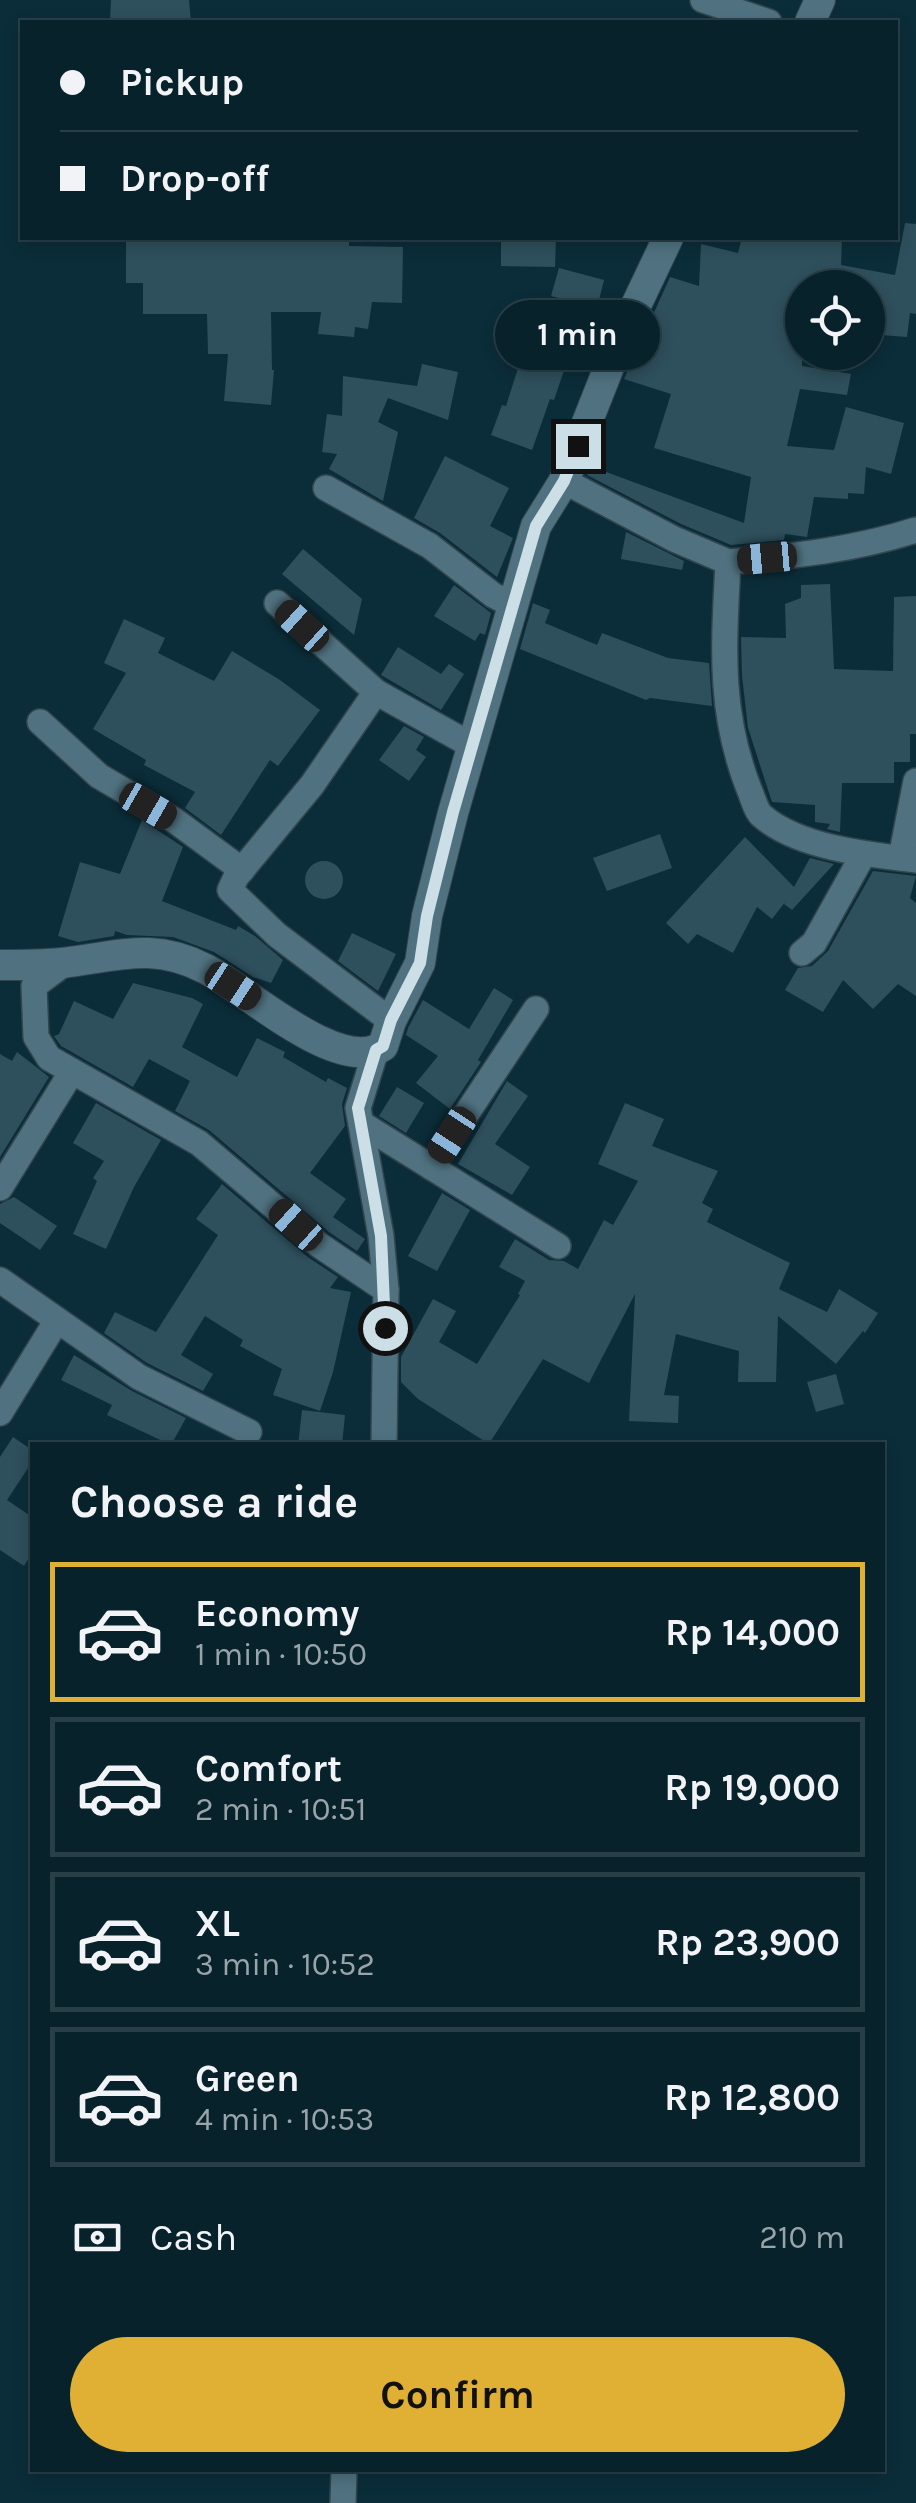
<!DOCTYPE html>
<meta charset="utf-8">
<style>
:root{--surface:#08222b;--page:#112a33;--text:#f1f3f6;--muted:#98a4a9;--line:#293f47;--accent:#e0b034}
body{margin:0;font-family:Karla,sans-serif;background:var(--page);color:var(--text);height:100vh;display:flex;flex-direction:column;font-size:38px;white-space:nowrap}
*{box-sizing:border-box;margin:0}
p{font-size:32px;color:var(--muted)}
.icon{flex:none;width:55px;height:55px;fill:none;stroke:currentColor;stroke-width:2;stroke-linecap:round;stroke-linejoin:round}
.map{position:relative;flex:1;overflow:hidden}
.side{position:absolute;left:30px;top:1442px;width:855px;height:1030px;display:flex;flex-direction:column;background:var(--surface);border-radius:0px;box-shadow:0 5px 15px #0003,0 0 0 2px var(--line)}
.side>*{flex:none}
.guide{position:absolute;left:20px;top:20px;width:878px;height:220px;border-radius:0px;box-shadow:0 5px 15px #0003,0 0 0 2px var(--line);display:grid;align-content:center;height:220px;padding:0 40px;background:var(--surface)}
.tools{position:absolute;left:785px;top:270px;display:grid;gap:20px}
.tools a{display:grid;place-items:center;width:100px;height:100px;border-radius:50%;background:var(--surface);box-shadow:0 5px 15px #0003,0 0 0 2px var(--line);font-size:50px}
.end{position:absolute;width:45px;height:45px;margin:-22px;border:12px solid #ccdee6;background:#111;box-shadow:0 0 0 5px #111}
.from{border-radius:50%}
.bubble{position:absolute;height:70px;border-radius:35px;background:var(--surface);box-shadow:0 5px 15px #0003,0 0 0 2px var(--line);font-size:32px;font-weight:700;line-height:70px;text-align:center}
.car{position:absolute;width:30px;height:60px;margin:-30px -15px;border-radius:12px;box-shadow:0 0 8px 2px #0007;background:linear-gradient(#222 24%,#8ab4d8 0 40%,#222 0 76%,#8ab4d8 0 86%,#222 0)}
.guide b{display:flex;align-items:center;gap:35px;height:95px;font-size:38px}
.guide b+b{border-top:2px solid var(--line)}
.guide i{width:25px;height:25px;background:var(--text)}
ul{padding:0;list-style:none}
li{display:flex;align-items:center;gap:30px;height:140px;margin:0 20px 15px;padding:0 20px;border:5px solid var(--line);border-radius:0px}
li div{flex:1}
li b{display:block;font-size:38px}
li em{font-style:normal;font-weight:700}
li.active{border-color:var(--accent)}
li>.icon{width:90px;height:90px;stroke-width:1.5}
h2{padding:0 40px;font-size:45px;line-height:120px}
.pay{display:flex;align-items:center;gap:25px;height:110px;padding:0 40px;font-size:38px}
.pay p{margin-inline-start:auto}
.cta{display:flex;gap:20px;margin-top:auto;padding:20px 40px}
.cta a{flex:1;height:115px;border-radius:60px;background:var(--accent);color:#111;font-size:40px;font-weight:700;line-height:115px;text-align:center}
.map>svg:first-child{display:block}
.building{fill:#2e4f5c}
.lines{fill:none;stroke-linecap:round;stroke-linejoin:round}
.minor-casing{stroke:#31454d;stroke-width:28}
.tertiary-casing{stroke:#31454d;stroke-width:32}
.minor{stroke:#507280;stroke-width:25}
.tertiary{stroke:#507280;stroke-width:30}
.route{stroke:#ccdee6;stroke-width:12}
</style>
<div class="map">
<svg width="916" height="2503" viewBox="0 0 916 2503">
<rect width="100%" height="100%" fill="#0b2d39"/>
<g class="building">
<polygon points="111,0 189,0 191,22 110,22"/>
<polygon points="905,223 916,224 916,314 910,313 907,337 868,334 868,288 802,288 802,366 851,374 847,395 800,389 787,446 834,450 846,407 904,423 891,474 866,467 864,494 848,493 848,499 814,497 807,537 785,534 784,540 731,545 681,524 587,475 590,466 744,523 751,477 654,448 671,394 624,379 670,277 699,286 701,244 738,253 742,238 821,240 823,238 842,238 841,265 895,275"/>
<polygon points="126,238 349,238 349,246 403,247 402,303 372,302 368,329 355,327 354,337 318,334 321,312 271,312 272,370 274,370 271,405 224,401 228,354 208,354 207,314 143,314 143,283 126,283"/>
<polygon points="501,238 556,238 555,267 501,266"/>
<polygon points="559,268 604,280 597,308 551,296"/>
<polygon points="529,333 572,347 554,400 550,399 532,450 491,435 502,405 506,406"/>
<polygon points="422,364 458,372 448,420 388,398 378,422 398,432 383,501 329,469 337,454 322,452 327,414 342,416 343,376 417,386"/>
<polygon points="445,456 509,488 490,526 513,538 497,577 440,533 414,518"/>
<polygon points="626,532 684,561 682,570 621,559"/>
<polygon points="303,549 362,599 354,635 282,574"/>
<polygon points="830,584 834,669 893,671 894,597 916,596 916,734 910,734 910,762 894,762 894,783 842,783 840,832 827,829 830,824 815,822 815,805 772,802 748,728 742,676 741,637 786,638 785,604 801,598 801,585"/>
<polygon points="454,585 491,613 485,635 480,633 475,641 434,616"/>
<polygon points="533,603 550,610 545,623 597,645 602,633 668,658 709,663 712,706 650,698 646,700 520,649"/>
<polygon points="124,619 165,638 158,653 214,681 232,651 280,680 320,710 278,766 270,760 221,835 185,808 195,792 144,765 146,760 93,729 126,673 104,663"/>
<polygon points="398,647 441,674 449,664 464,674 441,710 381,675"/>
<polygon points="404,726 424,737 416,750 426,757 409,781 379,760"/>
<polygon points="142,820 183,847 162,901 236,930 238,926 255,936 283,960 271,983 253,977 214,952 173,937 127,935 115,931 114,936 78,942 58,936 80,862 120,874"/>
<polygon points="660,834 672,868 607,891 593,858"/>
<polygon points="745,837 794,887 810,858 834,864 792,910 784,904 786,901 772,919 757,907 733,953 697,934 688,944 666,923"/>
<circle cx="324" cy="880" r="19"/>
<polygon points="873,871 916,876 910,898 916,903 916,996 898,984 873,1009 843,980 823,1012 785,990 798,968 812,966 828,951"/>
<polygon points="352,933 396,954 378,991 338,961"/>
<polygon points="133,983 192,998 203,1004 182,1047 237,1077 257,1038 285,1052 283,1057 326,1082 328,1078 347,1088 342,1104 345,1126 310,1173 346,1199 333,1217 365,1239 357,1251 329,1232 209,1130 175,1111 190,1081 149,1059 133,1087 61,1046 54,1036 59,1034 74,1001 113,1019"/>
<polygon points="494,988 513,1000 478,1060 481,1062 450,1109 416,1083 438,1056 406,1035 408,1028 423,1000 469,1029"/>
<polygon points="17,1052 49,1077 0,1157 0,1054 12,1061"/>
<polygon points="507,1081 528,1096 495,1144 530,1167 512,1195 458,1164"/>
<polygon points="397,1087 424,1103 406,1133 379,1116"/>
<polygon points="96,1103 161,1140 134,1187 106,1249 73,1234 97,1181 93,1178 104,1161 73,1143"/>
<polygon points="625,1103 664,1119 652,1146 718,1171 702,1203 713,1209 707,1222 790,1263 779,1289 827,1312 839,1289 878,1313 865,1333 863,1331 836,1364 778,1316 776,1382 738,1382 739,1351 676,1334 664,1395 679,1396 678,1423 629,1421 635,1294 589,1383 543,1359 489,1444 418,1399 401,1382 401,1357 433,1299 456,1311 439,1342 477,1364 520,1295 518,1294 525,1281 499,1267 515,1239 549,1260 564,1261 578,1269 604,1220 613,1225 638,1181 598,1164"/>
<polygon points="222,1184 309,1258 338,1277 330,1288 351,1292 333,1372 320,1411 273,1395 282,1369 240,1346 243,1340 205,1316 181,1355 213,1374 203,1391 147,1363 104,1333 115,1312 156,1332 218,1235 196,1219"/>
<polygon points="442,1193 470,1210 437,1271 408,1256"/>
<polygon points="14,1197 57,1226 40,1250 0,1223 0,1204"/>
<polygon points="74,1355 132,1391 186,1418 171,1445 107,1415 112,1405 61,1380"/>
<polygon points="836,1374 844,1404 816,1412 807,1382"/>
<polygon points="302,1410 345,1415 342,1445 298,1445"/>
<polygon points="13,1437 32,1450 32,1462 7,1500 32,1517 32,1553 24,1566 0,1550 0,1457"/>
</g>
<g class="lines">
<g class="minor-casing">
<g id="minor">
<polyline points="703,0 769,22"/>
<path d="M564,481l110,58 54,23c-4,82 -10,148 21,227 4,9 7,22 13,27 37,32 108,39 154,44"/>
<polyline points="326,488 430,546 493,595 514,606"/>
<path d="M728,562c65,-6 126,-12 188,-32"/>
<polyline points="277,603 376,692 471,745"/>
<polyline points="376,692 312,785 236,877 230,890 277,935 391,1021"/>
<polyline points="40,722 99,776 174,820 242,870"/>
<polyline points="901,858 916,781"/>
<polyline points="802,953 814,943 863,855"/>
<polyline points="65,963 34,986 36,1037 49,1058 199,1143 319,1245 386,1290"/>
<polyline points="376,1050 358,1108 381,1236 386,1290 384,1445"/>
<polyline points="362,1124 558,1246"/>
<polyline points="431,1167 536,1009"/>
<polyline points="0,1188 71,1073"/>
<polyline points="0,1280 139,1377 249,1432"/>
<polyline points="0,1413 56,1322"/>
<polyline points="343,2503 344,2470"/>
</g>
</g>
<g class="tertiary-casing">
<g id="tertiary">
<polyline points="810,22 820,0"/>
<path d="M0,965c21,0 41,0 62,-2 54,-6 90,-22 144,6 40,20 133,107 177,77l8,-25 29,-58 7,-47 26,-103 83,-287 28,-45 56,-142 48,-101"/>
</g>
</g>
<use href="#minor" class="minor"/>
<use href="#tertiary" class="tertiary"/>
</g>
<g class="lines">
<polyline class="route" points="385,1328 381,1236 358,1108 376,1050 383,1046 391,1020 420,963 427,916 453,812 536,526 564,481 578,446"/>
</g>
</svg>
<div class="tools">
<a><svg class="icon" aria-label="locate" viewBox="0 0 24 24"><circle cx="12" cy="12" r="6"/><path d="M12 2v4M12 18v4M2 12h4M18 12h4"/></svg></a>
</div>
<i class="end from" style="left:385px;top:1328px"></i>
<i class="end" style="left:578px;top:446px"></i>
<div class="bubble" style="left:495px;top:300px;width:165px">1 min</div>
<i class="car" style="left:767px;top:558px;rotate:265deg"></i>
<i class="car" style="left:302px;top:626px;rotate:312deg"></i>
<i class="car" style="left:148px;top:806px;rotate:120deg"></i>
<i class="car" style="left:233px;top:986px;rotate:123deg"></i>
<i class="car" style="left:452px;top:1135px;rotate:213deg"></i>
<i class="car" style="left:296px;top:1225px;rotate:312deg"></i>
<div class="guide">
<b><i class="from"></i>Pickup</b>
<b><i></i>Drop-off</b>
</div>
<section class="side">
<h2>Choose a ride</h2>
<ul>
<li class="active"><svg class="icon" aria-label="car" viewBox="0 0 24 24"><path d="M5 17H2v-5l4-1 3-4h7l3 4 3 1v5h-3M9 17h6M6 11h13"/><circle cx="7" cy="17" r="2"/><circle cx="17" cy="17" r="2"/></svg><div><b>Economy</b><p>1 min · 10:50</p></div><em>Rp 14,000</em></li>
<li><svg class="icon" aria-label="car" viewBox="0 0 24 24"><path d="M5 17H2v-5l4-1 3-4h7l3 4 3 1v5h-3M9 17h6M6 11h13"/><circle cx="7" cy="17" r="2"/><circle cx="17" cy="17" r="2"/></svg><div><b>Comfort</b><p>2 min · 10:51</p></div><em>Rp 19,000</em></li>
<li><svg class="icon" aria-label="car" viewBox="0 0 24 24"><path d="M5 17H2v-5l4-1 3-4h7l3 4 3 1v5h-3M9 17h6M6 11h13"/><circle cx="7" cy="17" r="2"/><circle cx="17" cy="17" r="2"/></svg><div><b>XL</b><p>3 min · 10:52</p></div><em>Rp 23,900</em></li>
<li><svg class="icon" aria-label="car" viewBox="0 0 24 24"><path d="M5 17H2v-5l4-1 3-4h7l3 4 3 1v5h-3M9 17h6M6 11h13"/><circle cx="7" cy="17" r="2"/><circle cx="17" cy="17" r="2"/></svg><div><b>Green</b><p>4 min · 10:53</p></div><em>Rp 12,800</em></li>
</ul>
<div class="pay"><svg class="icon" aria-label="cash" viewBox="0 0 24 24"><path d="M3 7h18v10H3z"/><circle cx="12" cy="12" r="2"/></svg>Cash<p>210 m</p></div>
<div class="cta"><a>Confirm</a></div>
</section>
</div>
